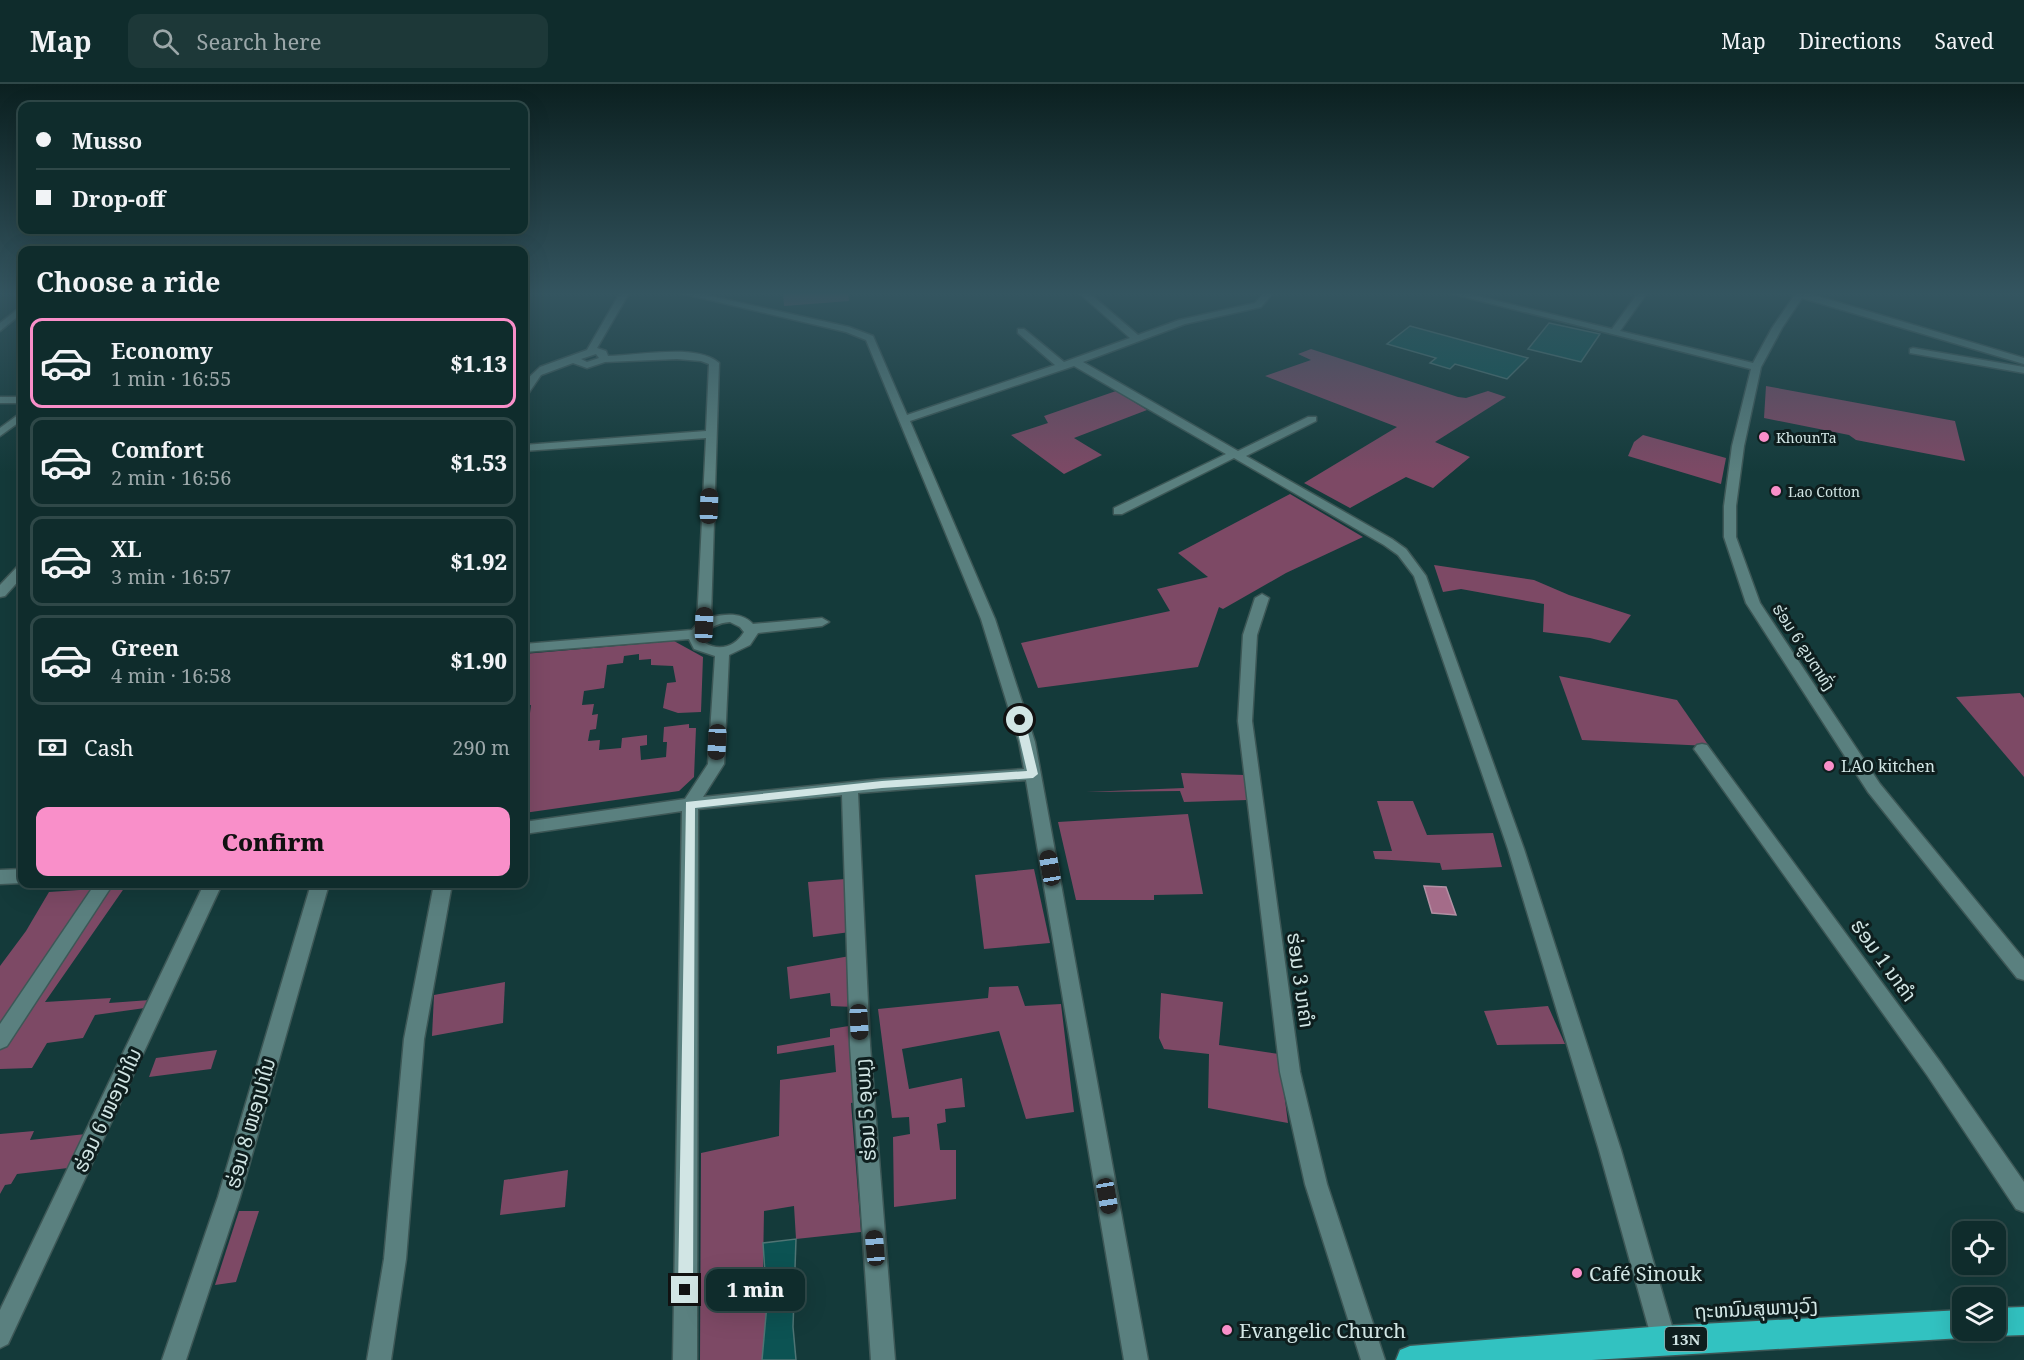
<!DOCTYPE html>
<meta charset="utf-8">
<style>
:root{--surface:#0f2c2c;--page:#1d3838;--text:#f1f3f6;--muted:#9ba7a9;--line:#2f4848;--accent:#f98fc9}
body{margin:0;font-family:"Noto Serif","Noto Sans Lao",serif;background:var(--page);color:var(--text);height:100vh;display:flex;flex-direction:column;font-size:22px;white-space:nowrap}
*{box-sizing:border-box;margin:0}
p{font-size:20px;color:var(--muted)}
.icon{flex:none;width:33px;height:33px;fill:none;stroke:currentColor;stroke-width:2;stroke-linecap:round;stroke-linejoin:round}
.map{position:relative;flex:1;overflow:hidden}
.side{position:absolute;left:18px;top:162px;width:510px;height:642px;display:flex;flex-direction:column;background:var(--surface);border-radius:12px;box-shadow:0 6px 24px #0002,0 0 0 2px var(--line)}
.side>*{flex:none}
.banner{position:absolute;left:18px;top:18px;width:510px;height:132px;border-radius:12px;box-shadow:0 6px 24px #0002,0 0 0 2px var(--line);display:grid;align-content:center;height:132px;padding:0 18px;background:var(--surface)}
.buttons{position:absolute;left:1952px;top:1137px;display:grid;gap:12px}
.buttons a{display:grid;place-items:center;width:54px;height:54px;border-radius:12px;background:var(--surface);box-shadow:0 6px 24px #0002,0 0 0 2px var(--line);font-size:30px}
.end{position:absolute;width:27px;height:27px;margin:-14px;border:8px solid #d1e5e4;background:#111;box-shadow:0 0 0 3px #111}
.from{border-radius:50%}
.bubble{position:absolute;height:42px;border-radius:12px;background:var(--surface);box-shadow:0 6px 24px #0002,0 0 0 2px var(--line);font-size:20px;font-weight:800;line-height:42px;text-align:center}
.car{position:absolute;width:18px;height:36px;margin:-18px -9px;border-radius:8px;box-shadow:0 0 4px 2px #0007;background:linear-gradient(#222 24%,#8ab4d8 0 40%,#222 0 76%,#8ab4d8 0 86%,#222 0)}
.banner b{display:flex;align-items:center;gap:21px;height:57px;font-size:22px}
.banner b+b{border-top:2px solid var(--line)}
.banner i{width:15px;height:15px;background:var(--text)}
ul{padding:0;list-style:none}
li{display:flex;align-items:center;gap:18px;height:90px;margin:0 12px 9px;padding:0 6px;border:3px solid var(--line);border-radius:12px}
li div{flex:1}
li b{display:block;font-size:22px}
li em{font-style:normal;font-weight:800}
li.active{border-color:var(--accent)}
li>.icon{width:54px;height:54px;stroke-width:1.5}
h2{padding:0 18px;font-size:27px;line-height:72px}
.pay{display:flex;align-items:center;gap:15px;height:66px;padding:0 18px;font-size:22px}
.pay p{margin-inline-start:auto}
.action{display:flex;gap:12px;margin-top:auto;padding:12px 18px}
.action a{flex:1;height:69px;border-radius:12px;background:var(--accent);color:#111;font-size:24px;font-weight:800;line-height:69px;text-align:center}
header{display:flex;align-items:center;gap:36px;box-sizing:border-box;height:84px;padding:0 30px;background:var(--surface);border-bottom:2px solid var(--line)}
header strong{font-size:28px}
nav{display:flex;gap:33px;margin-inline-start:auto;font-size:21px}
.search{width:420px;height:54px;background:var(--page);display:flex;align-items:center;gap:15px;box-sizing:border-box;padding:0 21px;border-radius:12px;color:var(--muted);font-size:22px}
.map>svg:first-child{display:block}
.green{fill:#7d4965}
.water{fill:#a46c89;stroke:#b290a4;stroke-width:1.5}
.building{fill:#0c5353;stroke:#4f7474;stroke-width:1.5}
.lines{fill:none;stroke-linecap:round;stroke-linejoin:round}
.minor-casing{stroke:#3d5756;stroke-width:3}
.highway-casing{stroke:#3d5756;stroke-width:3}
.minor{fill:#5a807f;fill-rule:evenodd}
.highway{fill:#32c2c1;fill-rule:evenodd}
.route{fill:#d1e5e4}
.poi-dot{fill:#f98fc9;stroke:#0e1e1e;stroke-width:2}
.labels{text-anchor:middle;dominant-baseline:central;stroke-width:6;stroke-linejoin:round;paint-order:stroke}
.far-poi-label{font-size:14px;fill:#d1e5e4;stroke:#0e1e1e;text-anchor:start}
.shield{fill:#0e1e1e;stroke:#96a9a9;stroke-width:1.5}
.shield-label{font-size:15px;font-weight:bold;fill:#d1e5e4}
.street-label{font-size:16px;fill:#d1e5e4;stroke:#0e1e1e}
.poi-label{font-size:16px;fill:#d1e5e4;stroke:#0e1e1e;text-anchor:start}
.near-street-label{font-size:20px;fill:#d1e5e4;stroke:#0e1e1e}
.near-poi-label{font-size:20px;fill:#d1e5e4;stroke:#0e1e1e;text-anchor:start}
</style>
<header>
<strong>Map</strong>
<div class="search"><svg class="icon" aria-label="search" viewBox="0 0 24 24"><circle cx="10" cy="10" r="6"/><path d="M15 15l6 6"/></svg>Search here</div>
<nav><a>Map</a><a>Directions</a><a>Saved</a></nav>
</header>
<div class="map">
<svg width="2024" height="1276" viewBox="0 0 2024 1276">
<rect width="100%" height="100%" fill="#143a3a"/>
<g class="green">
<polygon points="783,209 848,209 849,217 784,222"/>
<polygon points="1311,265 1458,313 1466,314 1488,307 1506,313 1435,358 1470,373 1433,404 1406,393 1350,424 1304,399 1397,343 1265,292 1311,276 1298,270"/>
<polygon points="1766,302 1955,337 1965,377 1856,356 1849,351 1764,334"/>
<polygon points="1116,307 1147,326 1074,354 1102,371 1064,390 1011,351 1048,339 1044,332"/>
<polygon points="1643,351 1726,374 1721,400 1628,372 1634,358"/>
<polygon points="1290,410 1363,453 1286,489 1223,525 1219,523 1198,583 1038,604 1021,559 1170,527 1157,505 1208,493 1178,469"/>
<polygon points="1434,481 1534,496 1569,511 1631,531 1610,559 1590,554 1543,548 1544,520 1461,505 1443,508"/>
<polygon points="674,557 703,573 701,628 678,629 663,624 667,599 676,598 673,582 651,581 651,575 639,576 639,570 624,572 623,579 607,581 604,604 584,607 582,621 594,620 592,631 598,630 596,645 590,646 588,657 600,656 599,666 621,664 622,654 647,651 647,661 640,662 641,676 666,673 667,658 663,658 664,643 689,640 689,644 696,644 694,693 679,707 524,729 524,630 530,629 531,621 524,622 527,588 524,588 524,570"/>
<polygon points="1559,592 1677,616 1709,662 1582,656"/>
<polygon points="2020,609 2024,614 2024,693 1956,613"/>
<polygon points="1181,689 1245,691 1248,716 1184,718 1180,707 1086,708 1184,704"/>
<polygon points="1377,717 1413,717 1427,751 1493,749 1502,783 1442,786 1440,779 1375,775 1373,767 1392,767"/>
<polygon points="1188,730 1203,810 1154,811 1154,816 1076,816 1058,738"/>
<polygon points="1034,785 1050,859 984,865 975,791"/>
<polygon points="845,795 850,848 813,853 808,798"/>
<polygon points="125,803 45,918 111,914 109,919 150,916 145,924 95,931 83,954 47,959 32,984 0,985 0,882 26,847 49,808"/>
<polygon points="850,872 853,923 831,922 830,909 790,915 787,883"/>
<polygon points="505,898 503,939 432,952 434,911"/>
<polygon points="1018,902 1025,922 1061,920 1074,1028 1026,1035 999,947 902,965 909,1005 962,994 965,1023 945,1025 946,1038 937,1040 940,1066 956,1066 956,1115 894,1123 893,1053 910,1050 909,1033 892,1034 878,925 988,914 989,903"/>
<polygon points="1161,909 1223,918 1219,961 1279,970 1288,1039 1208,1024 1209,970 1164,965 1159,954"/>
<polygon points="1548,922 1565,960 1497,961 1484,927"/>
<polygon points="855,941 858,1018 851,1019 861,1148 796,1155 794,1122 764,1127 763,1184 767,1220 762,1276 700,1276 701,1069 779,1052 780,996 836,988 834,961 777,970 777,962 830,953 830,945"/>
<polygon points="217,966 211,985 149,993 156,974"/>
<polygon points="34,1047 30,1056 86,1050 68,1084 17,1090 11,1100 5,1101 0,1110 0,1050"/>
<polygon points="568,1086 565,1123 500,1131 504,1096"/>
<polygon points="239,1127 259,1127 236,1198 215,1201"/>
</g>
<polygon class="water" points="1424,802 1446,803 1456,831 1432,829"/>
<g class="building">
<polygon points="1549,239 1600,250 1581,278 1528,265"/>
<polygon points="1410,242 1528,274 1507,295 1455,280 1450,285 1430,279 1436,274 1387,260"/>
<polygon points="796,1155 793,1243 796,1276 762,1276 767,1220 763,1159"/>
</g>
<g class="lines">
<g class="minor-casing">
<g id="minor">
<path d="M620,209h9l-32,55 9,3 2,5c30,0 88,-13 111,7l-8,254c15,-3 31,-5 42,7l69,-6 7,4 -7,4 -64,7 -8,12 -21,10 -5,109 -21,33 179,-18 142,-10 -5,-27 -38,-123 -115,-279 -20,-8 -166,-39h17l152,34 24,9 34,79 148,-50 -37,-32v-4h6l40,33 66,-24 -51,-45h10l49,42 41,-15 76,-17 9,-10h9l-12,14 -76,17 -102,38 155,89 70,-34h8v4l-70,35 146,83 14,10 20,27 98,273 97,301 55,190 -4,8 -8,4 -8,-4 -4,-8 -53,-190 -91,-301 -94,-273 -16,-21 -14,-10 -150,-87 -112,56h-8v-6l112,-54 -152,-88 -164,55 85,198 40,123 113,618h-24l-98,-580 -168,13 12,252 25,315h-24l-21,-315 -8,-250 -144,14 -1,551h-24l9,-549 -158,23v-12l161,-23 23,-35 7,-108 -21,-7 -5,-10 -165,13v-8l168,-14 5,-6 9,-186 -182,13v-6l182,-14 3,-67 -8,-3 -24,-2 -72,3 -18,6 -14,-5 -32,12 -13,19 -4,1v-13l16,-15 47,-17zM596,270l3,4 -12,4 -6,-3zM730,538l10,5 4,5c-8,14 -24,20 -39,11l-3,-7c8,-9 16,-13 28,-14z"/>
<polygon points="1449,209 1465,209 1612,245 1638,209 1647,209 1620,247 1753,279 1772,244 1796,209 1807,209 2024,274 2024,280 1802,214 1782,244 1761,283 1744,362 1736,422 1736,453 1760,519 1880,700 2024,875 2024,896 2017,894 1868,708 1746,519 1724,453 1724,422 1732,362 1751,285"/>
<polygon points="22,222 22,229 0,247 0,239"/>
<polygon points="1913,264 2024,283 2024,289 1910,269 1910,265"/>
<rect x="0" y="313" width="22" height="6"/>
<polygon points="22,328 22,336 0,352 0,344"/>
<polygon points="22,482 22,493 5,512 0,513 0,501 17,483"/>
<polygon points="1262,510 1269,514 1257,551 1252,637 1300,988 1327,1100 1385,1276 1361,1276 1305,1100 1280,988 1238,637 1243,551 1255,514"/>
<polygon points="1702,660 1707,661 1941,979 2024,1098 2024,1128 2016,1125 1927,991 1697,669 1694,665 1697,661"/>
<polygon points="22,785 22,799 0,800 0,786"/>
<polygon points="95,800 113,800 7,962 0,965 0,940"/>
<polygon points="204,800 222,800 8,1260 0,1264 0,1226"/>
<polygon points="311,800 329,800 240,1113 186,1276 162,1276 218,1113"/>
<polygon points="434,800 452,800 424,955 406,1175 391,1276 367,1276 384,1175 404,955"/>
</g>
</g>
<g class="highway-casing">
<g id="highway">
<polygon points="2024,1223 2024,1251 1995,1252 1985,1248 1995,1246 1995,1224"/>
<polygon points="1962,1226 1962,1246 1973,1246 1972,1250 1962,1254 1592,1276 1396,1276 1400,1266 1410,1262 1664,1242"/>
</g>
</g>
<use href="#minor" class="minor"/>
<use href="#highway" class="highway"/>
</g>
<linearGradient id="sky" x2="0" y2="1"><stop stop-color="#0b2020"/><stop offset="0.54" stop-color="#345560"/><stop offset="1" stop-color="#345560" stop-opacity="0"/></linearGradient>
<rect width="2024" height="388" fill="url(#sky)"/>
<polygon class="route" points="1020,633 1025,636 1038,690 1033,694 882,704 695,724 693,1206 691,1211 685,1214 680,1211 678,1206 686,718 882,697 1027,687 1015,636"/>
<g class="poi-dot">
<circle cx="1764" cy="353" r="6"/>
<circle cx="1776" cy="407" r="6"/>
<circle cx="1829" cy="682" r="6"/>
<circle cx="1577" cy="1189" r="6"/>
<circle cx="1227" cy="1246" r="6"/>
</g>
<g class="labels">
<g class="far-poi-label">
<text x="1776" y="353">KhounTa</text>
<text x="1788" y="407">Lao Cotton</text>
</g>
<rect class="shield" x="1665" y="1243" width="42" height="24" rx="4.5"/>
<g class="shield-label">
<text x="1686" y="1255">13N</text>
</g>
<g class="street-label">
<text transform="translate(1804 563) rotate(57)">ຮ່ອມ 6 ຂູນຕາທົ່ງ</text>
</g>
<g class="poi-label">
<text x="1841" y="682">LAO kitchen</text>
</g>
<g class="near-street-label">
<text transform="translate(1884 876) rotate(54)">ຮ່ອມ 1 ນາຄຳ</text>
<text transform="translate(1301 896) rotate(82)">ຮ່ອມ 3 ນາຄຳ</text>
<text transform="translate(107 1026) rotate(-65)">ຮ່ອມ 6 ໜອງປາໃນ</text>
<text transform="translate(865 1026) rotate(-94)">ຮ່ອມ 5 ອຸບມຸງ</text>
<text transform="translate(250 1039) rotate(-74)">ຮ່ອມ 8 ໜອງປາໃນ</text>
<text transform="translate(1756 1224) rotate(-3)">ຖະຫນົນສຸພານຸວົງ</text>
</g>
<g class="near-poi-label">
<text x="1589" y="1189">Café Sinouk</text>
<text x="1239" y="1246">Evangelic Church</text>
</g>
</g>
</svg>
<div class="buttons">
<a><svg class="icon" aria-label="locate" viewBox="0 0 24 24"><circle cx="12" cy="12" r="6"/><path d="M12 2v4M12 18v4M2 12h4M18 12h4"/></svg></a>
<a><svg class="icon" aria-label="layers" viewBox="0 0 24 24"><path d="M12 4l9 5-9 5-9-5zM3 14l9 5 9-5"/></svg></a>
</div>
<i class="end from" style="left:1020px;top:636px"></i>
<i class="end" style="left:685px;top:1206px"></i>
<div class="bubble" style="left:706px;top:1185px;width:99px">1 min</div>
<i class="car" style="left:709px;top:422px;rotate:2deg"></i>
<i class="car" style="left:704px;top:541px;rotate:2deg"></i>
<i class="car" style="left:717px;top:658px;rotate:183deg"></i>
<i class="car" style="left:1050px;top:784px;rotate:350deg"></i>
<i class="car" style="left:859px;top:938px;rotate:177deg"></i>
<i class="car" style="left:1107px;top:1112px;rotate:170deg"></i>
<i class="car" style="left:875px;top:1164px;rotate:355deg"></i>
<div class="banner">
<b><i class="from"></i>Musso</b>
<b><i></i>Drop-off</b>
</div>
<section class="side">
<h2>Choose a ride</h2>
<ul>
<li class="active"><svg class="icon" aria-label="car" viewBox="0 0 24 24"><path d="M5 17H2v-5l4-1 3-4h7l3 4 3 1v5h-3M9 17h6M6 11h13"/><circle cx="7" cy="17" r="2"/><circle cx="17" cy="17" r="2"/></svg><div><b>Economy</b><p>1 min · 16:55</p></div><em>$1.13</em></li>
<li><svg class="icon" aria-label="car" viewBox="0 0 24 24"><path d="M5 17H2v-5l4-1 3-4h7l3 4 3 1v5h-3M9 17h6M6 11h13"/><circle cx="7" cy="17" r="2"/><circle cx="17" cy="17" r="2"/></svg><div><b>Comfort</b><p>2 min · 16:56</p></div><em>$1.53</em></li>
<li><svg class="icon" aria-label="car" viewBox="0 0 24 24"><path d="M5 17H2v-5l4-1 3-4h7l3 4 3 1v5h-3M9 17h6M6 11h13"/><circle cx="7" cy="17" r="2"/><circle cx="17" cy="17" r="2"/></svg><div><b>XL</b><p>3 min · 16:57</p></div><em>$1.92</em></li>
<li><svg class="icon" aria-label="car" viewBox="0 0 24 24"><path d="M5 17H2v-5l4-1 3-4h7l3 4 3 1v5h-3M9 17h6M6 11h13"/><circle cx="7" cy="17" r="2"/><circle cx="17" cy="17" r="2"/></svg><div><b>Green</b><p>4 min · 16:58</p></div><em>$1.90</em></li>
</ul>
<div class="pay"><svg class="icon" aria-label="cash" viewBox="0 0 24 24"><path d="M3 7h18v10H3z"/><circle cx="12" cy="12" r="2"/></svg>Cash<p>290 m</p></div>
<div class="action"><a>Confirm</a></div>
</section>
</div>
